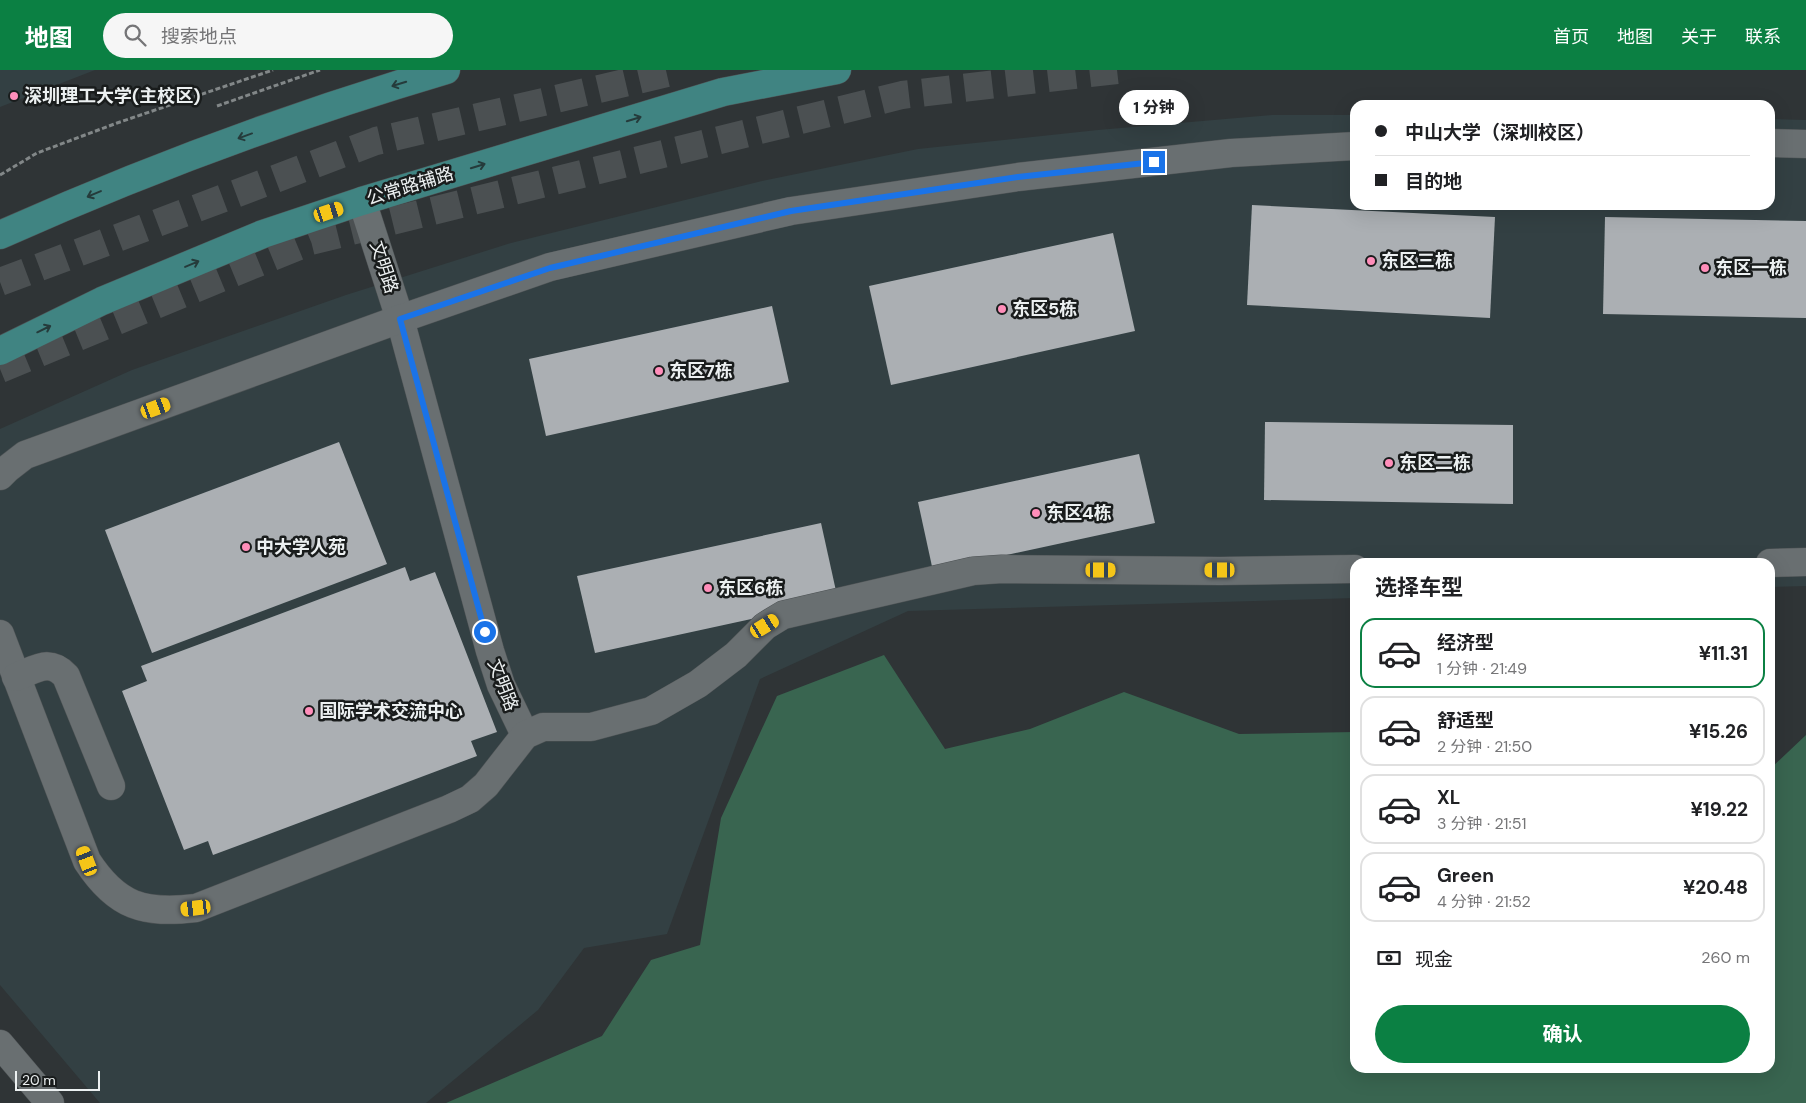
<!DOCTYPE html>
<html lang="zh">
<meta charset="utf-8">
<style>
:root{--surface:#fff;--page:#f6f6f6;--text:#202124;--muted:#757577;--line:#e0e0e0;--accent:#0b8043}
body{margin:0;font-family:"DM Sans","Noto Sans SC",sans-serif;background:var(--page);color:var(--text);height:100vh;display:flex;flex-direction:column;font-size:19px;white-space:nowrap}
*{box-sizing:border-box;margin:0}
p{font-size:16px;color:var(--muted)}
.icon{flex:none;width:28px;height:28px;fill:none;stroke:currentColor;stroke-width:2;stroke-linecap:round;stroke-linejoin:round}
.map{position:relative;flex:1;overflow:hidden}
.drawer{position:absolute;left:1350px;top:488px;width:425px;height:515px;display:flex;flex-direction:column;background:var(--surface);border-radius:15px;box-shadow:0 5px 20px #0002}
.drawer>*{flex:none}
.hud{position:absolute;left:1350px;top:30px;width:425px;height:110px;border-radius:15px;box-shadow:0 5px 20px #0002;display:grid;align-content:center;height:110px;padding:0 25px;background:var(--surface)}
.scale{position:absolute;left:15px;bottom:12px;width:85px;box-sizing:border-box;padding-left:5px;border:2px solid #ecf0f1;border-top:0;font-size:14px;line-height:18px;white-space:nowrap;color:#ecf0f1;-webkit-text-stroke:4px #191c1c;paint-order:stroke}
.end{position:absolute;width:22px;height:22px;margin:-11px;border:6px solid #1a73e8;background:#fff;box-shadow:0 0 0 2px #fff}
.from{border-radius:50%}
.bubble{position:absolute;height:35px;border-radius:18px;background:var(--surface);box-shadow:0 5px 20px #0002;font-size:16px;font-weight:700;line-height:35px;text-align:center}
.car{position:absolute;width:15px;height:30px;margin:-15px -8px;border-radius:6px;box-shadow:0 0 4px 1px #0007;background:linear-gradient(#f5c518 24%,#345 0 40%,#f5c518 0 76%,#345 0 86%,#f5c518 0)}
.hud b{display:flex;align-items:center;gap:18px;height:48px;font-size:19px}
.hud b+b{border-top:1px solid var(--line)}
.hud i{width:12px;height:12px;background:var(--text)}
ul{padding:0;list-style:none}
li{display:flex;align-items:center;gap:15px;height:70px;margin:0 10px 8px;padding:0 15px;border:2px solid var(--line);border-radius:15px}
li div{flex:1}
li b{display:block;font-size:19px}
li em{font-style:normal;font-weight:700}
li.on{border-color:var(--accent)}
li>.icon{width:45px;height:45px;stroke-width:1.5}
h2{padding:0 25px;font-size:22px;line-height:60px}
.pay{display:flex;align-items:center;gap:12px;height:55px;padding:0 25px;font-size:19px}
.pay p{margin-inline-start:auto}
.cta{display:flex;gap:10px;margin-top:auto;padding:10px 25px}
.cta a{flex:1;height:58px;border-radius:30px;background:var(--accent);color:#fff;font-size:20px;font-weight:700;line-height:58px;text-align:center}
header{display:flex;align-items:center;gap:30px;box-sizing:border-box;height:70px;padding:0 25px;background:var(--accent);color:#fff}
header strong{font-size:24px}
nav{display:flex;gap:28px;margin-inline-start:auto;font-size:18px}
.search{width:350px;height:45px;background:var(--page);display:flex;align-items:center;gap:12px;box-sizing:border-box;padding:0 18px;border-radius:28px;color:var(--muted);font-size:19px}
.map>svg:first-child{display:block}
.built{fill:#334043}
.forest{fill:#396550}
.building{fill:#abafb3}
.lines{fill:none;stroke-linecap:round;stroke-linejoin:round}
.highway-tunnel{stroke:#4b5052;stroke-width:28;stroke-dasharray:28 14;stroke-linecap:butt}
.minor-casing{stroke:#4e5355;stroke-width:29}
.major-casing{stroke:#4e5355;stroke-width:29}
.path{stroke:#828788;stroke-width:3;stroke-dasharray:5 2.5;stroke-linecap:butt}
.minor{stroke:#696f71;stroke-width:28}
.major{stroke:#408482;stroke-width:28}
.oneway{stroke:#253b3b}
.route{stroke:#1a73e8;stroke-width:6}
.poi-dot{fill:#ff8eba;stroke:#191c1c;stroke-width:2}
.labels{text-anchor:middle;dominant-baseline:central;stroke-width:5;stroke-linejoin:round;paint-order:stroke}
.poi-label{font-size:18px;font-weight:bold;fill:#ecf0f1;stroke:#191c1c;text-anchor:start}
.street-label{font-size:18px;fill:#ecf0f1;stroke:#191c1c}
</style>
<header>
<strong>地图</strong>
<div class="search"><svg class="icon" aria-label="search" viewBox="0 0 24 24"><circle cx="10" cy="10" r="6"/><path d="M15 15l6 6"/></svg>搜索地点</div>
<nav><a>首页</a><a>地图</a><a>关于</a><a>联系</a></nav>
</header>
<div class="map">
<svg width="1806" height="1033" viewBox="0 0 1806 1033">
<rect width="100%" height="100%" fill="#2f3436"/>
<g class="built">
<polygon points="0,0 95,0 0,37"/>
<polygon points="1272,45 1355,45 1355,135 1770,135 1770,49 1806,50 1806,516 1770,517 1770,492 1355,492 1355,528 908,541 760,609 667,864 584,878 538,940 426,1033 100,1033 0,915 0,359 132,300 346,225 511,173 762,111 918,79 1098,60"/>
</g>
<polygon class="forest" points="884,585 945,679 1030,659 1124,622 1239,664 1355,662 1355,998 1770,998 1770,699 1806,665 1806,1033 446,1033 602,966 651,890 700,875 721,748 777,626"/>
<g class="building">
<polygon points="1252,135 1495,147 1490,248 1247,235"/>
<polygon points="1605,147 1806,151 1806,248 1603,244"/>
<polygon points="1113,163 1135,261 891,315 869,216"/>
<polygon points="772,236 789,312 546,366 529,289"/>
<polygon points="1265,352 1513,355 1513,434 1264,430"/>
<polygon points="339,372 387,494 152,583 105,460"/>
<polygon points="1139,384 1155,453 933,501 918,432"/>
<polygon points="821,453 838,530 595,583 577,506"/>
<polygon points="405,497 410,511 435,502 497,662 471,671 477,686 213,785 208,771 184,780 122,621 147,611 141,596"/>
</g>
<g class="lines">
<g class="highway-tunnel">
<polyline points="0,212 376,71 680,0"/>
<polyline points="0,299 311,171 902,25 1117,0"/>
</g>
<g class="minor-casing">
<g id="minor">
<polyline points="1770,73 1806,74"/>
<polyline points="362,131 400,249 490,581 501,615 525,665"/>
<polyline points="0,406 7,399 25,385 400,249 550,197 791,141 1018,107 1231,83 1355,76"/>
<polyline points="1770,493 1806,492"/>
<path d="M0,564l87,227c30,46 57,53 109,47l253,-99 21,-10 16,-14 39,-50 18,-8h48l60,-16 47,-27 38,-29 29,-29 18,-11 190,-44 29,-2 218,2 135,-2"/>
<path d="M16,607c21,-8 33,-19 50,-1l45,110"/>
<polyline points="0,974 50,1033"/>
</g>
</g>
<g class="major-casing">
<g id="major">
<path d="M0,165c145,-65 294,-120 446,-165"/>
<polyline points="0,281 102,231 263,164 362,131 723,22 837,0"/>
</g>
</g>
<g class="path">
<polyline points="217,36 320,0"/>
<polyline points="0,105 37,83 117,53 273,0"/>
</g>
<use href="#minor" class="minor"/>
<use href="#major" class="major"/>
</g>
<defs><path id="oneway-shaft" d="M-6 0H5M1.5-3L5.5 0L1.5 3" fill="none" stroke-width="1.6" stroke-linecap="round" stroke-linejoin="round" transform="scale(1.25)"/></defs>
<g class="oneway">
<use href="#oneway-shaft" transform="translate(399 14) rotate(163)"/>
<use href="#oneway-shaft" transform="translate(634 49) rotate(-17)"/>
<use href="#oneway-shaft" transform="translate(245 66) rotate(160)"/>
<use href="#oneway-shaft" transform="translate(478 96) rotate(-17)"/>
<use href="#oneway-shaft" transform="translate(94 124) rotate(157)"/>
<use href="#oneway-shaft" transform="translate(192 194) rotate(-23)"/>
<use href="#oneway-shaft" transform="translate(44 259) rotate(-26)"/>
</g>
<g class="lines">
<polyline class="route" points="485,562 400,249 550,198 791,141 1018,107 1154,92"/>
</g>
<g class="poi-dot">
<circle cx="14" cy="26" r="5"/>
<circle cx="1371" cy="191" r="5"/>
<circle cx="1705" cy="198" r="5"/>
<circle cx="1002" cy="239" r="5"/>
<circle cx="659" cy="301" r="5"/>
<circle cx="1389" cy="393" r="5"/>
<circle cx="1036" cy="443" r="5"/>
<circle cx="246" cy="477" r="5"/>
<circle cx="708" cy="518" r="5"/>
<circle cx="309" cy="641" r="5"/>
</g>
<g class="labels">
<g class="poi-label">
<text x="24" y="26">深圳理工大学(主校区)</text>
<text x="1381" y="191">东区三栋</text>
<text x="1715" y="198">东区一栋</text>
<text x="1012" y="239">东区5栋</text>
<text x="669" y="301">东区7栋</text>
<text x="1399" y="393">东区二栋</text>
<text x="1046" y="443">东区4栋</text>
<text x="256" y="477">中大学人苑</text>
<text x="718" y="518">东区6栋</text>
<text x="319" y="641">国际学术交流中心</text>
</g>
<g class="street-label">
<text transform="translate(410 116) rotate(-17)">公常路辅路</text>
<text transform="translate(384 197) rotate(72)">文明路</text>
<text transform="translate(503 615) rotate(69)">文明路</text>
</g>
</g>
</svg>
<div class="scale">20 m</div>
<i class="end from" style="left:485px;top:562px"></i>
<i class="end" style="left:1154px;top:92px"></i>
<div class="bubble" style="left:1119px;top:20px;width:70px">1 分钟</div>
<i class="car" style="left:329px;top:142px;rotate:72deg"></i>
<i class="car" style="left:156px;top:338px;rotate:70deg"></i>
<i class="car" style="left:1101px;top:500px;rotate:90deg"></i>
<i class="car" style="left:1220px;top:500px;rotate:270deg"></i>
<i class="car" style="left:765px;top:556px;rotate:59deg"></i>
<i class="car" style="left:87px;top:791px;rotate:339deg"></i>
<i class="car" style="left:196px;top:838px;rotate:263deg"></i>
<div class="hud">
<b><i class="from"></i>中山大学（深圳校区）</b>
<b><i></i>目的地</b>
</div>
<section class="drawer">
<h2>选择车型</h2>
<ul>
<li class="on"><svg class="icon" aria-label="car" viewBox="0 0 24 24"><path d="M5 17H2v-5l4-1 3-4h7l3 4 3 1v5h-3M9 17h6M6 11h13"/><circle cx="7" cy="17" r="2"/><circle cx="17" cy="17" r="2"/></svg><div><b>经济型</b><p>1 分钟 · 21:49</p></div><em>¥11.31</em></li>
<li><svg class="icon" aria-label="car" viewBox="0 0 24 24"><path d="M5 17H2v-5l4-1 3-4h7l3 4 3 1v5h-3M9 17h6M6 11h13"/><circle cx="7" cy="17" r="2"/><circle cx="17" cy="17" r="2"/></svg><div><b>舒适型</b><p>2 分钟 · 21:50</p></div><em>¥15.26</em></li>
<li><svg class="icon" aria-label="car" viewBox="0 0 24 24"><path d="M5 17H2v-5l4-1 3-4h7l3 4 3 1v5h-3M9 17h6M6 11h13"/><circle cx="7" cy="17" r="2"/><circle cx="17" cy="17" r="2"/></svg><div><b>XL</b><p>3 分钟 · 21:51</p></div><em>¥19.22</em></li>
<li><svg class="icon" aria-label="car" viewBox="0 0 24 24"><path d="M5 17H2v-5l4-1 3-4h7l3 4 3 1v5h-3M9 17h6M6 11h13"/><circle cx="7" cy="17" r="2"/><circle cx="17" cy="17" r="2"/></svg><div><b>Green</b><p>4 分钟 · 21:52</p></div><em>¥20.48</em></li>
</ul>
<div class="pay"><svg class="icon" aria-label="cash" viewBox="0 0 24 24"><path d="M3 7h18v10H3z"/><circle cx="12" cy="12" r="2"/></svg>现金<p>260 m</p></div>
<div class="cta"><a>确认</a></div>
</section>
</div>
